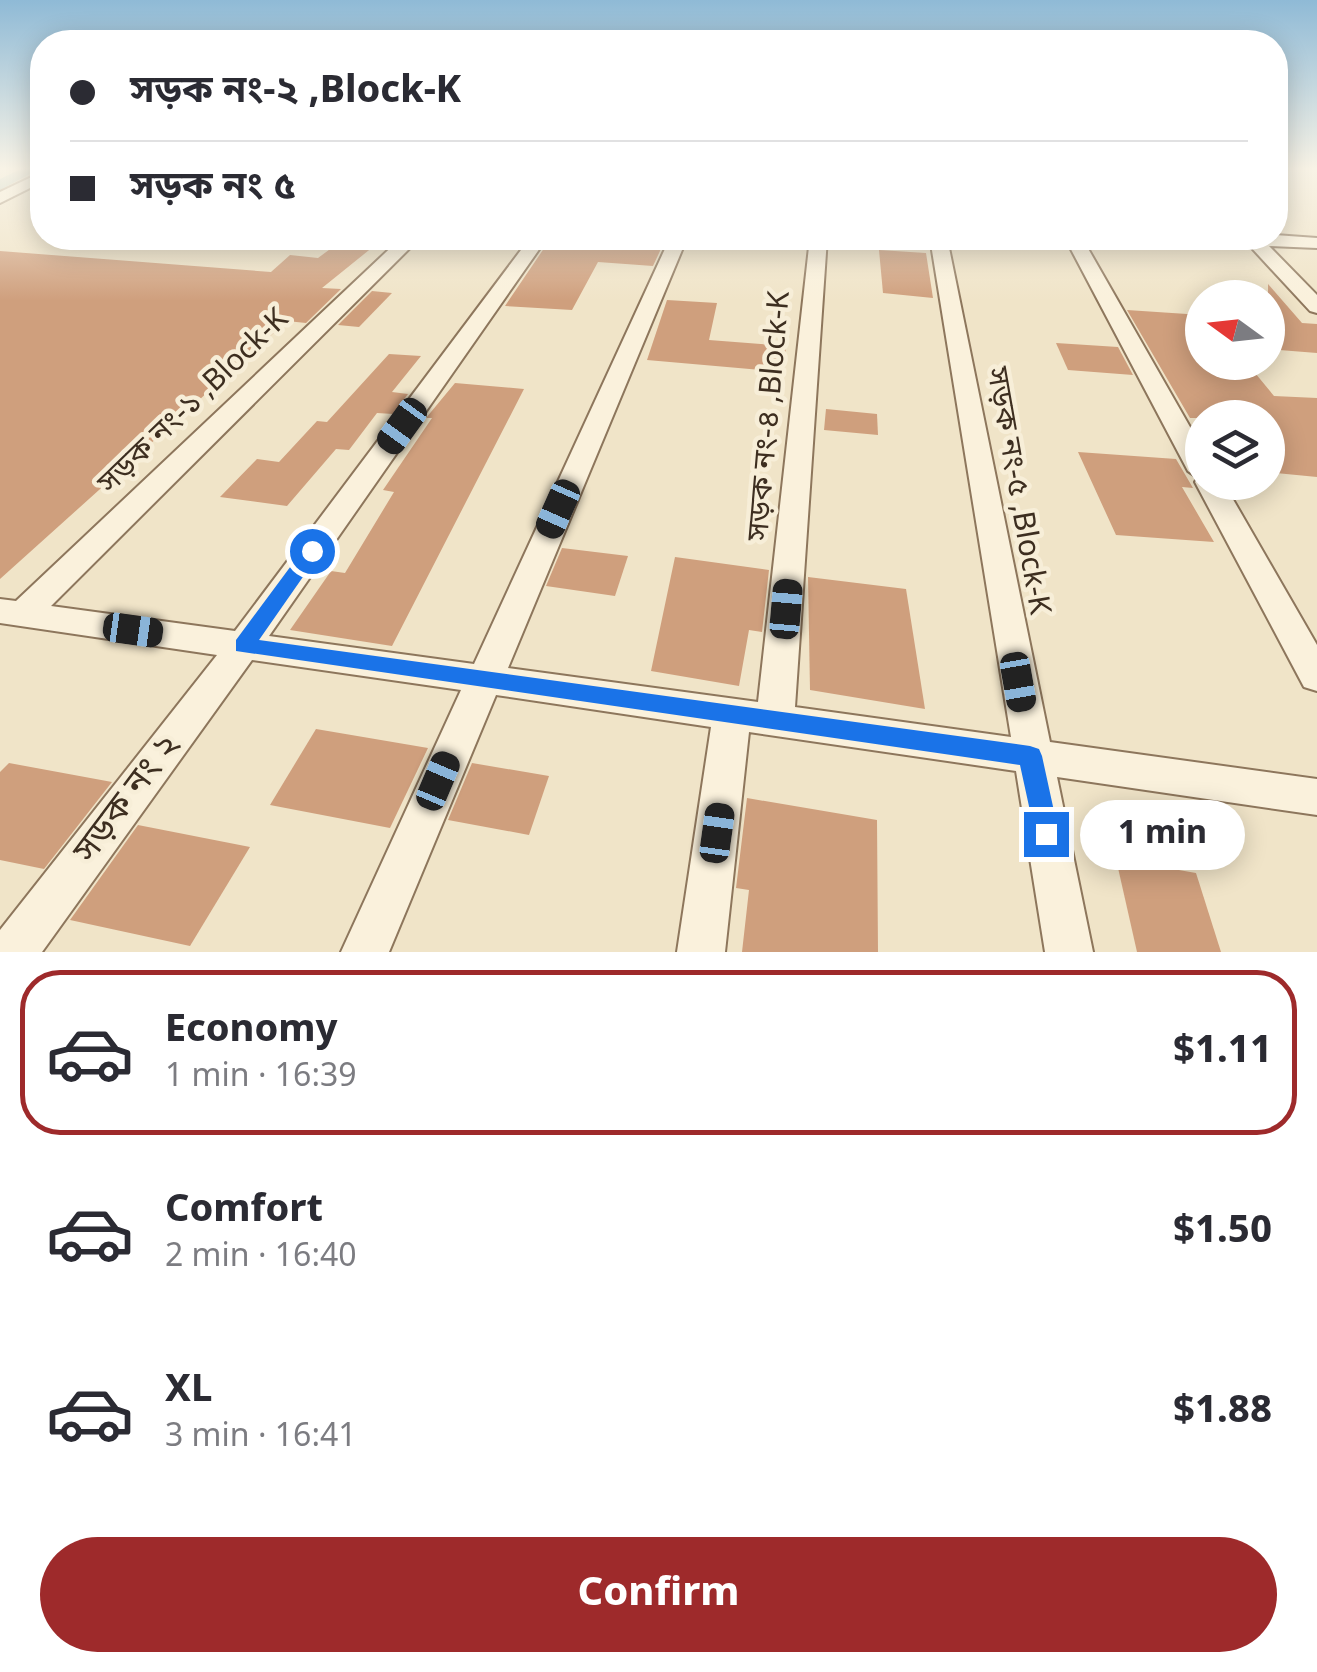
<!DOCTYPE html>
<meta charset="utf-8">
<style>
:root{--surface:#fff;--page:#f2f2f3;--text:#2b2b33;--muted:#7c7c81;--line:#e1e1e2;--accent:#9e2a2b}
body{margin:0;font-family:Georgia,"Noto Sans Bengali",serif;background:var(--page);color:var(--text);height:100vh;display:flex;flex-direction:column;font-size:38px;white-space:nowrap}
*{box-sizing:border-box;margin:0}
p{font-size:32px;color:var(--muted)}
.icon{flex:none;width:55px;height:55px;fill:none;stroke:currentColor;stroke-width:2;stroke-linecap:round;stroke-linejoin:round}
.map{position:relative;height:952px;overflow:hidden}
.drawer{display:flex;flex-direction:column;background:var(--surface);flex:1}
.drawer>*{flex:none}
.hud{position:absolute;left:30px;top:30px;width:1258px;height:220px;border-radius:40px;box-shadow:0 5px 25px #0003;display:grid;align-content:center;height:220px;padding:0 40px;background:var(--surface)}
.needle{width:65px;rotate:285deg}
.tools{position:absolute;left:1185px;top:280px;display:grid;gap:20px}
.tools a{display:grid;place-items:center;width:100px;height:100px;border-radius:50%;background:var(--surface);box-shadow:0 5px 25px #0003;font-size:50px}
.end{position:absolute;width:45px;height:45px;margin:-22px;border:12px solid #1a73e8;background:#fff;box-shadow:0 0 0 5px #fff}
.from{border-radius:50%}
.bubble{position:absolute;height:70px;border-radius:35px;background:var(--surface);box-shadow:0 5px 25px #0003;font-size:32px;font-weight:700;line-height:70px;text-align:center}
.car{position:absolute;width:30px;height:60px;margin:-30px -15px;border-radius:12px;box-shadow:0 0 8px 2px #0007;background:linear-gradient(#222 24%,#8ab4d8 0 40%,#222 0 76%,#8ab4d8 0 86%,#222 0)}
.hud b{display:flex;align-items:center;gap:35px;height:95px;font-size:38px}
.hud b+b{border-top:2px solid var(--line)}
.hud i{width:25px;height:25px;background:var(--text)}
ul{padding:18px 0 0;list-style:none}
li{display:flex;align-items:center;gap:30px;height:165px;margin:0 20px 15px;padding:0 20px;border:5px solid transparent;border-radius:40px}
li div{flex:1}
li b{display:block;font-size:38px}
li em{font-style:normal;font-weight:700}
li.selected{border-color:var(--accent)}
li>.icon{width:90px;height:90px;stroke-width:1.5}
.action{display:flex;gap:20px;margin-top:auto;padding:20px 40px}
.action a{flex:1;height:115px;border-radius:60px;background:var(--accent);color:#fff;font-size:40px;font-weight:700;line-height:115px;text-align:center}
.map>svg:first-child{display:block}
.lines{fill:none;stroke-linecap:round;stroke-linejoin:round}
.canal{fill:#a9c4bc;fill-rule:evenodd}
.building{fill:#cf9f7d}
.minor-casing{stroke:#8d765c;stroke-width:4}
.minor{fill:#faf1dc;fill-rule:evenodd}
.route{fill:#1a73e8}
.labels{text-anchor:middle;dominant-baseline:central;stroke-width:9;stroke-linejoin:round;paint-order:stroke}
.street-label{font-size:30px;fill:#3d2e20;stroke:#f7eed8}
.near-street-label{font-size:35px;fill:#3d2e20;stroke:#f7eed8}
</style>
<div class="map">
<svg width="1317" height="952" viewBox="0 0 1317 952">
<rect width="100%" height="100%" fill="#f0e4c8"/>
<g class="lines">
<polygon class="canal" points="23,168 41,168 0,190 0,179"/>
</g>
<g class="building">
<polygon points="345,238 384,238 322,288 341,289 306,323 287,321 0,579 0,251 271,272 290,255 318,258"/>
<polygon points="551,238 666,238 653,266 598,262 572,310 505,306"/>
<polygon points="879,250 926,253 933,298 883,293"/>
<polygon points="1268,284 1302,323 1317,324 1317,353 1268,349"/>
<polygon points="372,291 392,293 359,327 338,325"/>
<polygon points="667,300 717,303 709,340 786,346 784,372 647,360"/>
<polygon points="1127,310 1202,315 1202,362 1246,362 1274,396 1317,398 1317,477 1276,473 1268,460 1268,418 1190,418"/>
<polygon points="1056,343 1118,347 1133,375 1068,370"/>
<polygon points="389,354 421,356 392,392 408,394 393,414 377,413 349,450 336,449 287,506 220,497 257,459 279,462 317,421 327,422"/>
<polygon points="455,383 524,389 392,646 290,630 331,571 345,573 394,492 383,490 432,418 426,418"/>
<polygon points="826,409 877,414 878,435 824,430"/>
<polygon points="1078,452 1176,459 1193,488 1182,487 1214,542 1116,535"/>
<polygon points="562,548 628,556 615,596 546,586"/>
<polygon points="675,557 769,570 762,632 749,630 739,686 651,671"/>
<polygon points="808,577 906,589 925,709 810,690"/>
<polygon points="316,729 428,748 390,828 270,805"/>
<polygon points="9,763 112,782 44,869 0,860 0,772"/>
<polygon points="472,763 549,776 529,835 448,820"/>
<polygon points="747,798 877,820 878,952 742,952 749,890 736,888"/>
<polygon points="138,825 250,847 190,946 70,920"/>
<polygon points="1116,859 1196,873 1221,952 1137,952"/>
</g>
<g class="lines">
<g class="minor-casing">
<g id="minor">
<polygon points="42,172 42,182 0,203 0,192"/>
<polygon points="1275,235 1317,238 1317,248 1269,246 1317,295 1317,313 1310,311 1248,244 1228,243 1219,238"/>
<polygon points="401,238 420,238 51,606 235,631 530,238 547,238 269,636 474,664 670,238 687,238 508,668 758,702 810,238 827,238 795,707 1011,737 930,238 947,238 1050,742 1317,779 1317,815 1057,777 1093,952 1045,952 1016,771 749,732 725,952 677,952 711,727 496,695 389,952 341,952 461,690 252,660 42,952 0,952 0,930 217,655 0,623 0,599 16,601"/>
<polygon points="1065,238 1082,238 1202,448 1202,482 1223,482 1317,645 1317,691 1304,687 1195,482 1198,478 1188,471"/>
</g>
</g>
<use href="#minor" class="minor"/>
</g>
<linearGradient id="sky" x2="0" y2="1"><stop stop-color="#8fbad6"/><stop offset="0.56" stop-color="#f8f3e6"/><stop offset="1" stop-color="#f8f3e6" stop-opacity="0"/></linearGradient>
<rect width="1317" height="301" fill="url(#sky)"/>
<polygon class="route" points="312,545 321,551 259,640 1030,746 1039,749 1042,756 1059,834 1055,843 1046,846 1037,843 1020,765 236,651 236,640 305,547"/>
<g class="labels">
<g class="street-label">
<text transform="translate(194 402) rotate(-44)">সড়ক নং-১ ,Block-K</text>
<text transform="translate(770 416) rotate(-85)">সড়ক নং-৪ ,Block-K</text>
<text transform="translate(1017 491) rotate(80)">সড়ক নং-৫ ,Block-K</text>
</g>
<g class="near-street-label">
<text transform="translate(128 799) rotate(-53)">সড়ক নং ২</text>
</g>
</g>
</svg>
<div class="tools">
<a><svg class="needle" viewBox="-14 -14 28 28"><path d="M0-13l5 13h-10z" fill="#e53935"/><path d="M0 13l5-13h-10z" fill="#7c7c81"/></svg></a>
<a><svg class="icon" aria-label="layers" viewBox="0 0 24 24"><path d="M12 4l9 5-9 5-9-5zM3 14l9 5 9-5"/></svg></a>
</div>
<i class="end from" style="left:312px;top:551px"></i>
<i class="end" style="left:1046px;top:834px"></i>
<div class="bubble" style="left:1080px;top:800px;width:165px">1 min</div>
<i class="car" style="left:402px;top:426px;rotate:216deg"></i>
<i class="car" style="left:558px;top:509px;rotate:204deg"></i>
<i class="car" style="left:786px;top:609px;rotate:5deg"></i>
<i class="car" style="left:133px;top:630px;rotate:98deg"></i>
<i class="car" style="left:1018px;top:682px;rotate:170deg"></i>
<i class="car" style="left:438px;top:781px;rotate:23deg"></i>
<i class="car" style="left:717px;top:833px;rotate:8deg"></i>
<div class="hud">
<b><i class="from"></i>সড়ক নং-২ ,Block-K</b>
<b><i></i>সড়ক নং ৫</b>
</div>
</div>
<section class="drawer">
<ul>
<li class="selected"><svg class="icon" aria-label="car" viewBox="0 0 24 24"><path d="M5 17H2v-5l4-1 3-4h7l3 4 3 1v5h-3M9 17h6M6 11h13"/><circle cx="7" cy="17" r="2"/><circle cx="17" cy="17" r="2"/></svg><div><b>Economy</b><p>1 min · 16:39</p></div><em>$1.11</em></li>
<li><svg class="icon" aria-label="car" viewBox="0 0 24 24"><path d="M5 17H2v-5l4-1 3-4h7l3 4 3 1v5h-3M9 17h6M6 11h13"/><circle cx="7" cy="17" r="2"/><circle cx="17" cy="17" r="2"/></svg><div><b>Comfort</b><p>2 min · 16:40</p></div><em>$1.50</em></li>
<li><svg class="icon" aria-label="car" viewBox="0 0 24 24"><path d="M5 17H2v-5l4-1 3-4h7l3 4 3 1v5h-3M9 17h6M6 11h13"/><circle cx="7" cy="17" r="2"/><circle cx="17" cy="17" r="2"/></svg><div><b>XL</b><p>3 min · 16:41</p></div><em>$1.88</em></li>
</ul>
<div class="action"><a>Confirm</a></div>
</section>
